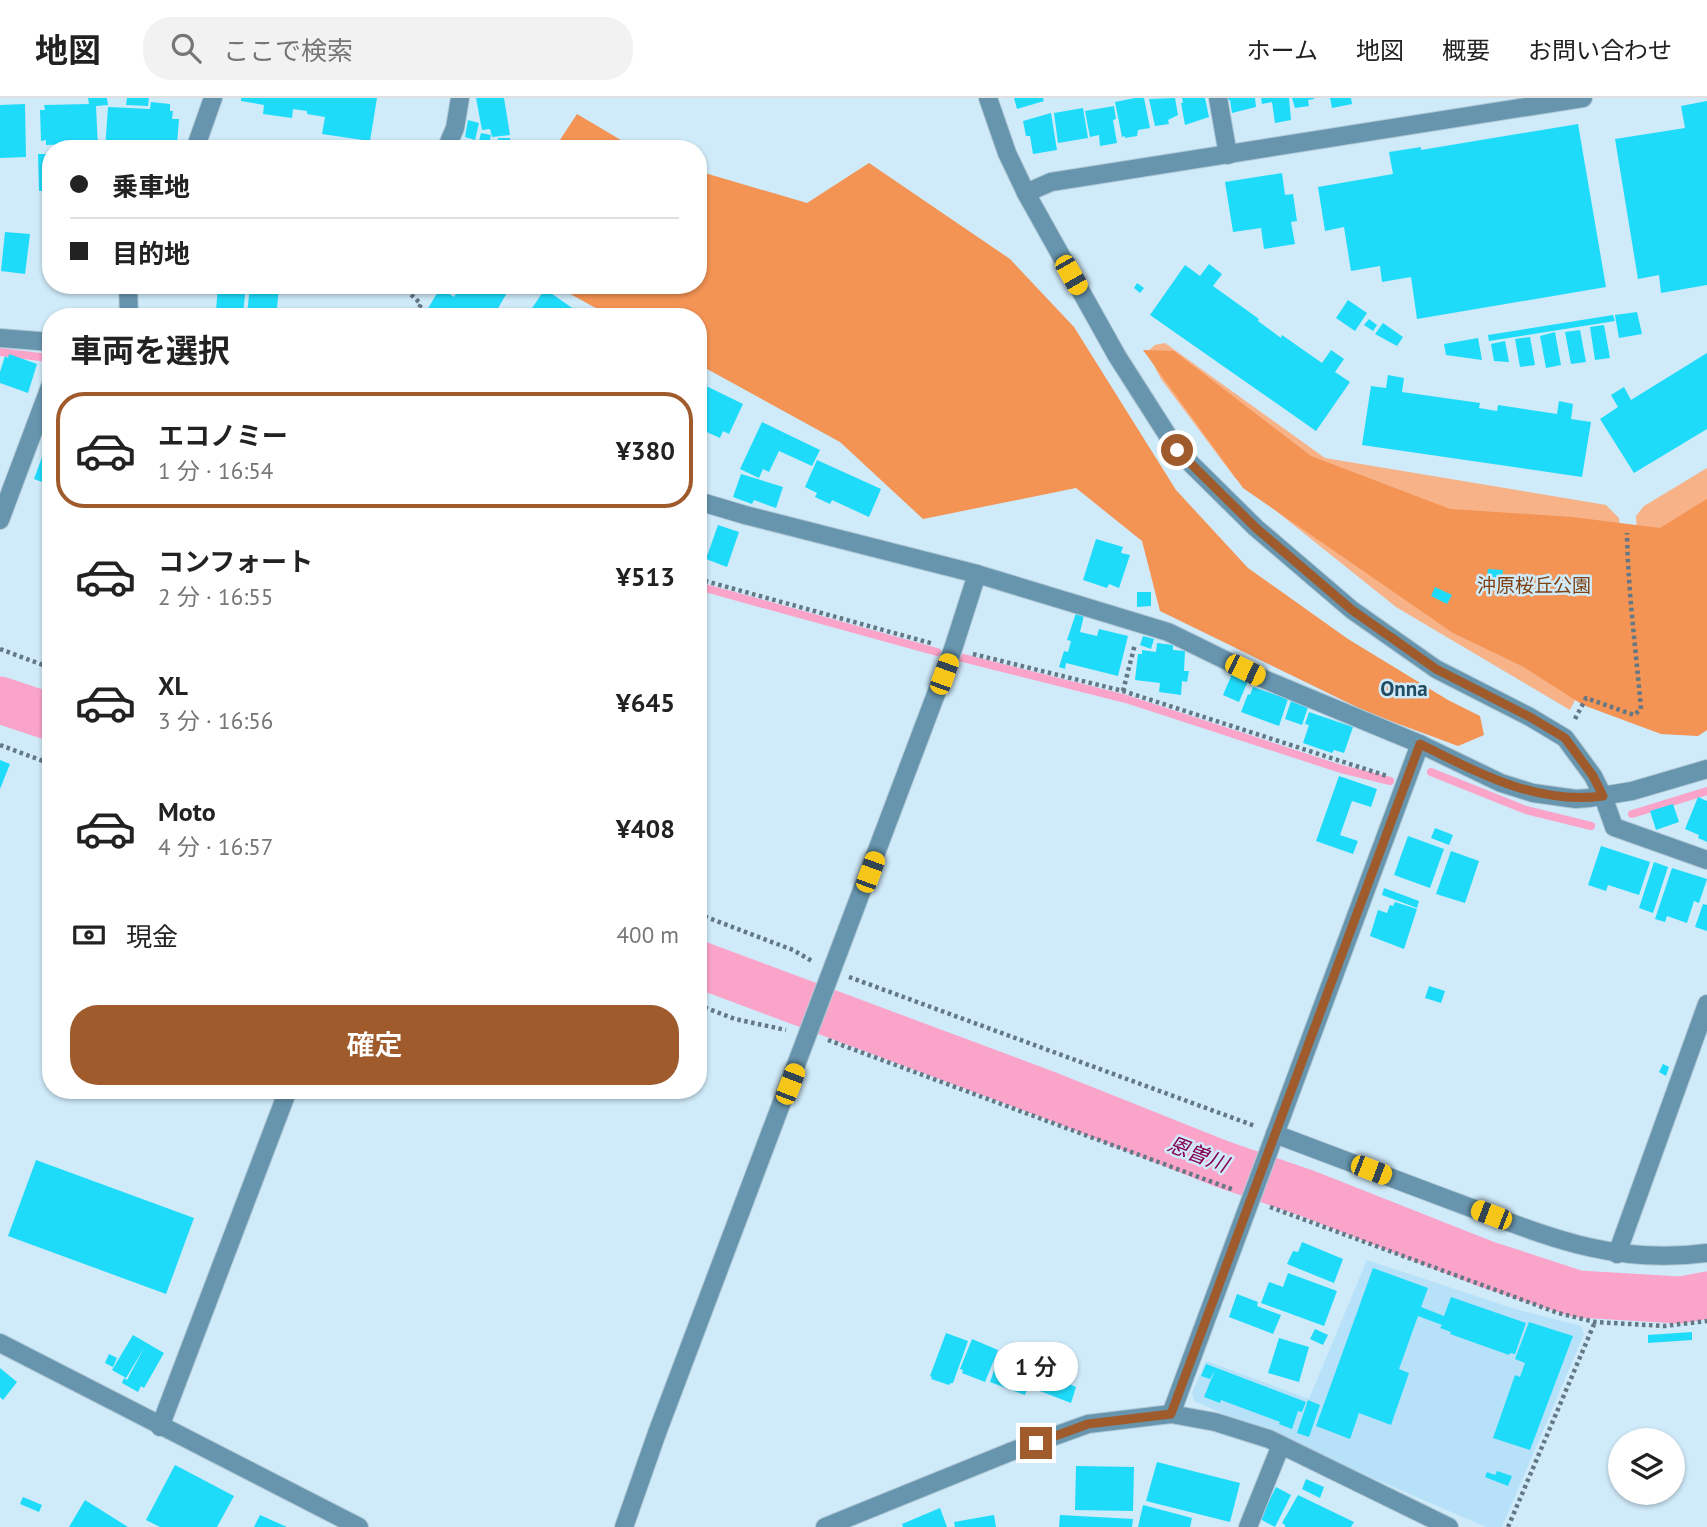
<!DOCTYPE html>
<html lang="ja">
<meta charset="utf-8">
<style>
:root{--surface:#fff;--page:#f2f2f2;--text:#222;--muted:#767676;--line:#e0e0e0;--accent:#9f5b2c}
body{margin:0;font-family:"PT Sans","Noto Sans JP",sans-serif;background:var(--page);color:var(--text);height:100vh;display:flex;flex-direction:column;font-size:26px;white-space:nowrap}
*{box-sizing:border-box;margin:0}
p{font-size:23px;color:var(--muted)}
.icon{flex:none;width:38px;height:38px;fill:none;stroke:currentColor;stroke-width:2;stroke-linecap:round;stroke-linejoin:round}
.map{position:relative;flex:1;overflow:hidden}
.details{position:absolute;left:42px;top:210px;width:665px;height:791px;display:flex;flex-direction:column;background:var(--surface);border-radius:28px;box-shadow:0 2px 5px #0004}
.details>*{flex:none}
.guide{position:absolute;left:42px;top:42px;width:665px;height:154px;border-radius:28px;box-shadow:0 2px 5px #0004;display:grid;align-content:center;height:154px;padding:0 28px;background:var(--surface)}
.tools{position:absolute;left:1608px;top:1330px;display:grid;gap:14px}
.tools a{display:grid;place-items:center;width:77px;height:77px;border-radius:50%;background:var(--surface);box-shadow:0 2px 5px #0004;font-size:35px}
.end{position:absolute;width:32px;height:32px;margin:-16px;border:9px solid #9f5b2c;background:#fff;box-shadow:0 0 0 4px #fff}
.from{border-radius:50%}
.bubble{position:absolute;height:49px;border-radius:24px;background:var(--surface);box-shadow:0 2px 5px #0004;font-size:23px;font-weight:600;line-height:49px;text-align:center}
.car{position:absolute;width:21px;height:42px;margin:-21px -10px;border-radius:9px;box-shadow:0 0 5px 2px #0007;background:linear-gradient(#f5c518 24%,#345 0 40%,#f5c518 0 76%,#345 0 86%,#f5c518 0)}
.guide b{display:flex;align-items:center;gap:24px;height:66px;font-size:26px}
.guide b+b{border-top:2px solid var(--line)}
.guide i{width:18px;height:18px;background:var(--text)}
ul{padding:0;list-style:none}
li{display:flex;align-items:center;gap:21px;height:116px;margin:0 14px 10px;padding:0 14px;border:4px solid transparent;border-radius:28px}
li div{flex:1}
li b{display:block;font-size:26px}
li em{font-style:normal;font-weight:600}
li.selected{border-color:var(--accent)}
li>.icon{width:63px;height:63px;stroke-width:1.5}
h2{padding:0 28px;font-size:32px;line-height:84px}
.pay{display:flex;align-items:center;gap:18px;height:77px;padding:0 28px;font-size:26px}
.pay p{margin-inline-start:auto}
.primary-button{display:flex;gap:14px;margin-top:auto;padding:14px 28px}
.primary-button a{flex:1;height:80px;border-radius:28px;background:var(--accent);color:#fff;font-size:28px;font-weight:600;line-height:80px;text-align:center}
header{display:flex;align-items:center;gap:42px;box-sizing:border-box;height:98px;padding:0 35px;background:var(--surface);border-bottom:2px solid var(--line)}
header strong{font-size:33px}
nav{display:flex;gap:38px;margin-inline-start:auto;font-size:24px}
.search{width:490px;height:63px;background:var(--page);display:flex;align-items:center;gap:18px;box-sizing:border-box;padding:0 24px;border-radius:28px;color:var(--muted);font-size:26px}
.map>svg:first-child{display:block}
.built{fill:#b6e1f8}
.green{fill:#f7b287}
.forest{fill:#f39354}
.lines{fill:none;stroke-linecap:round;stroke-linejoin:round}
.stream{stroke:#fba4c9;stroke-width:8}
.river{stroke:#fba4c9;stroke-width:47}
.building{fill:#1fdbfa}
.minor-casing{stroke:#afc8d6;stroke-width:20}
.path{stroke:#637884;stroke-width:4.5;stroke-dasharray:3.5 3.5;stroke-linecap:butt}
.minor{stroke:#6795ae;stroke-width:18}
.route{stroke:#9f5b2c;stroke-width:9}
.labels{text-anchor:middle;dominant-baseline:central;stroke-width:5;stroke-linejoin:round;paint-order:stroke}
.park-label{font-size:19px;fill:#7f4113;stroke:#cfeaf9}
.neighbourhood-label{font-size:21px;font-weight:bold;fill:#224c61;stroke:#cfeaf9}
.water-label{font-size:21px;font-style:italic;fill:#860052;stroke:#cfeaf9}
</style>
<header>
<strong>地図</strong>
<div class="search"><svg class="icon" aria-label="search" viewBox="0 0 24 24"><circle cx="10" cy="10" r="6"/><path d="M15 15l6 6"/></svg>ここで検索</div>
<nav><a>ホーム</a><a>地図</a><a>概要</a><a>お問い合わせ</a></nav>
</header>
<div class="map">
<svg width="1707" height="1429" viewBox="0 0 1707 1429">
<rect width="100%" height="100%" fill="#cfeaf9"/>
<polygon class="built" points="1367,1162 1512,1210 1581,1228 1584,1236 1502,1429 1486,1429 1194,1303 1192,1295 1206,1263 1309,1301"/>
<g class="green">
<polygon points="1165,245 1325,360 1606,407 1619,420 1634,578 1578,596 1570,612 1396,509 1235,380 1161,281 1147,254 1155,247"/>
<polygon points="1707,370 1707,492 1642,524 1636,418 1644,408"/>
</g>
<g class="forest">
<polygon points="577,16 636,51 554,51"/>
<polygon points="869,65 1010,161 1074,229 1176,392 1248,470 1348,541 1448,602 1480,618 1484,637 1458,648 1369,615 1160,513 1142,443 1076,390 923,421 840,344 698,266 698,219 612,219 554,187 698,187 698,73 807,105"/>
<polygon points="1143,252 1174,253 1311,358 1450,411 1572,419 1660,430 1707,401 1707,632 1698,638 1661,636 1583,607 1522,568 1453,535 1243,390"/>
</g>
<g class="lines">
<g class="stream">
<polyline points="0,254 48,260"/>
<polyline points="698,488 937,554"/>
<polyline points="959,559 1126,601 1341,671 1390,683"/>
<polyline points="1431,674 1526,712 1591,728"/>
<polyline points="1632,716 1707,693"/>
</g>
<g class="river">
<polyline points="0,602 51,619"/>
<polyline points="698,866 1049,997 1222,1066 1309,1096 1486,1166 1578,1196 1680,1202 1707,1197"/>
</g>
</g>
<g class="building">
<polygon points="88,0 107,0 108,7 96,8 98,50 74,51 74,46 46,47 46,42 41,43 40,12 45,12 44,7 89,6"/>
<polygon points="127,0 149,0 148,8 126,7"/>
<polygon points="241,0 377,0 370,43 322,36 325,19 307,16 307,13 293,11 292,20 263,16 264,7 241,3"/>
<polygon points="476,0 504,0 510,37 492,39 490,31 482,32"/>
<polygon points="1014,0 1043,0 1044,3 1017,11"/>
<polygon points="1135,0 1144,0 1150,30 1138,32 1137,38 1125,40 1125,38 1122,39 1115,4"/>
<polygon points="1175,0 1178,17 1168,22 1169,26 1155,28 1149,1"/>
<polygon points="1182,0 1205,0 1209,19 1185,27 1181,5 1183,5"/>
<polygon points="1227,0 1255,0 1256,9 1232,15 1230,2 1227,3"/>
<polygon points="1261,0 1289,0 1291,22 1275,25 1272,4 1262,6"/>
<polygon points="1292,0 1314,0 1314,1 1308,2 1309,8 1295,10"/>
<polygon points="1330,0 1351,0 1352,6 1332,10"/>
<polygon points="1707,3 1707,187 1661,195 1659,177 1638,181 1615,41 1685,30 1681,8"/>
<polygon points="151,4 170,6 170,13 173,13 172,21 179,21 177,46 170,45 170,51 105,51 108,9 150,11"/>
<polygon points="25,6 26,59 0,60 0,7"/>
<polygon points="1114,8 1116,21 1113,22 1117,45 1100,48 1099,37 1090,39 1085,13"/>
<polygon points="1083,10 1088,40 1058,45 1054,15"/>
<polygon points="1051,15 1057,52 1033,56 1030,38 1026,38 1023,23"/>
<polygon points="468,22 479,25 475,42 465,39"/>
<polygon points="1578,26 1606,189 1417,221 1411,179 1382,184 1380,168 1351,173 1344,129 1325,133 1318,89 1393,76 1389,54 1421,49 1421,52"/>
<polygon points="481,35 491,37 489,46 479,43"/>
<rect x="498" y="40" width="12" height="11"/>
<polygon points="466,44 484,50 484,51 464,51"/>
<polygon points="38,56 51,56 51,93 39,93"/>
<polygon points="1282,75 1285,97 1293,96 1297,123 1291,124 1295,146 1264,151 1261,130 1233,134 1225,84"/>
<polygon points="5,134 30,136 25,176 1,173"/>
<polygon points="1209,166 1222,176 1213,188 1259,221 1258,223 1281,240 1282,237 1322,265 1331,252 1344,261 1335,274 1350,284 1316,333 1150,217 1185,167 1200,178"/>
<polygon points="1137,185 1144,190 1140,195 1134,190"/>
<polygon points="218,187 246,187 243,216 216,213"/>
<polygon points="250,187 279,190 276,219 247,217"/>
<polygon points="461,187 499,187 508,193 493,219 423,219 440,190 454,199"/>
<polygon points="545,191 578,214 575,219 526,219"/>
<polygon points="1348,202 1367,215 1355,233 1336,220"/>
<polygon points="1637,214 1642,236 1619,240 1615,217"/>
<polygon points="1613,217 1615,223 1489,243 1488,237"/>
<polygon points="1369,221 1377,227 1373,233 1364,227"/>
<polygon points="1383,225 1403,239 1397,248 1375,236"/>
<polygon points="1604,227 1610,260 1595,262 1590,229"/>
<polygon points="1580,232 1586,264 1571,266 1565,234"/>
<polygon points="1555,234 1561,267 1546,270 1540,238"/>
<polygon points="1530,239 1535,267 1520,269 1515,241"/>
<polygon points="1478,240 1482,262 1446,257 1444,246"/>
<polygon points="1505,243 1509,264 1494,263 1491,246"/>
<polygon points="1707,255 1707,331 1634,375 1600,321 1618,309 1611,297 1624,289 1631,302"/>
<polygon points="9,256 37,266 28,295 0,285 0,274 5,258 8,260"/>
<polygon points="1388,277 1404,280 1402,294 1480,305 1479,310 1497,313 1498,307 1557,316 1559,303 1573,306 1571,321 1591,324 1582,379 1362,347 1371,288 1386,290"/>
<polygon points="698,284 743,306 729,336 723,333 720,340 698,330"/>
<polygon points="762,324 820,352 812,368 779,353 769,374 763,371 759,380 740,371"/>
<polygon points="42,359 51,362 51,370 45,385 34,381"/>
<polygon points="817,362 881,391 869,419 832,402 830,406 815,399 817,395 805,389"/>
<polygon points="741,376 783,389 776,410 754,402 752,406 733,399"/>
<polygon points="718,427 739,434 727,469 706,461"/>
<polygon points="1096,441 1123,449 1121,455 1130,457 1119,490 1109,486 1107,490 1083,482"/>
<polygon points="1488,471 1503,472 1501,486 1486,484"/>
<polygon points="1435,489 1452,497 1447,506 1431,498"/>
<polygon points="1137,494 1151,494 1151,508 1137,509"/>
<polygon points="1076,515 1084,517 1080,534 1097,538 1099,531 1128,538 1118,578 1066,565 1065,571 1059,569 1064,553 1068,554 1071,543 1067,542"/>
<polygon points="1143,538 1154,541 1151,551 1140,547"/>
<polygon points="1157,545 1173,547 1173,552 1185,553 1184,573 1189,573 1187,584 1182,583 1181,597 1159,594 1160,585 1135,582 1138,556 1142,556 1142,552 1156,554"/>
<polygon points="1232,576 1248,583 1239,604 1223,597"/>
<polygon points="1253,589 1288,601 1279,628 1241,614 1248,596 1250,597"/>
<polygon points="1291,603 1308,609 1302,627 1285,621"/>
<polygon points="1309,614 1353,629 1344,655 1334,652 1332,655 1303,645 1309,627 1305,626"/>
<polygon points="0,662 10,666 0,691"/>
<polygon points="1339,678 1377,691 1371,709 1352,703 1340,737 1358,743 1353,756 1316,743"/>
<polygon points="1698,699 1707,703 1707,744 1698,740 1699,737 1685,731"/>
<polygon points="1673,706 1679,724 1656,732 1650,713"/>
<polygon points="1435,730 1453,737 1449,747 1431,740"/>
<polygon points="1408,738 1444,751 1430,790 1394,777"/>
<polygon points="1601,748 1650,764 1639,797 1608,787 1606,793 1588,787"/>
<polygon points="1451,753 1479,763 1465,805 1436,796"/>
<polygon points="1654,764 1668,769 1653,815 1639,810"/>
<polygon points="1672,770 1707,781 1699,805 1694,803 1687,825 1667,818 1665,824 1655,821"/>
<polygon points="1384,790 1419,803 1417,810 1382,797"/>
<polygon points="1395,804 1417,811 1404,851 1370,838 1378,812 1387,815 1390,807 1393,808"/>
<polygon points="1703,806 1707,807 1707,833 1695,829"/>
<polygon points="1429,888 1445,893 1441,905 1425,900"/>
<polygon points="1663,966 1669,969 1666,978 1659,974"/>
<polygon points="36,1062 194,1120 166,1196 8,1138"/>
<polygon points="1302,1144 1343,1161 1334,1185 1287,1166 1293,1153 1298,1154"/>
<polygon points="1373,1170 1428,1190 1421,1209 1444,1218 1451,1199 1526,1225 1515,1256 1510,1255 1509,1257 1450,1236 1451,1234 1440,1230 1442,1227 1418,1218 1399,1271 1409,1275 1391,1327 1359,1315 1350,1341 1316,1328"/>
<polygon points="1288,1175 1337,1193 1324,1228 1261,1205 1269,1184 1283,1189"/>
<polygon points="1237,1196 1258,1204 1257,1208 1281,1217 1273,1236 1229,1219"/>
<polygon points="1529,1224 1573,1238 1530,1352 1493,1340 1515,1277 1520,1279 1525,1265 1515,1261"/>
<polygon points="1315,1231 1328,1237 1323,1247 1310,1241"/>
<polygon points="1692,1234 1692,1242 1648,1245 1648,1237"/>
<polygon points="946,1235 968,1243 953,1285 951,1285 949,1287 931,1281 932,1279 930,1278"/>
<polygon points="133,1237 164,1255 144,1290 141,1288 138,1294 122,1285 124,1280 127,1282 144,1250 126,1280 112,1272"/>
<polygon points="1279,1240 1309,1249 1299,1284 1268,1275"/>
<polygon points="972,1241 998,1252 985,1284 962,1275 963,1272 960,1271"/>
<polygon points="1001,1252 1036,1265 1025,1297 990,1284"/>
<polygon points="109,1256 117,1260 113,1269 105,1265"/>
<polygon points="1206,1266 1306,1304 1302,1314 1298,1313 1292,1331 1279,1326 1280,1324 1221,1302 1220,1305 1204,1299 1215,1272 1210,1281 1201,1278"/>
<polygon points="1041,1268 1070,1279 1067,1285 1076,1289 1071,1305 1032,1290"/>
<polygon points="0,1270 17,1284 3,1302 0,1299"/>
<polygon points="1308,1302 1320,1307 1309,1339 1297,1335"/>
<polygon points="1157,1364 1240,1385 1230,1424 1146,1403"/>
<polygon points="175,1367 234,1398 217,1429 160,1429 146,1422"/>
<polygon points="1076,1368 1134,1369 1133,1413 1075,1412"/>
<polygon points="1497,1373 1512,1378 1508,1388 1485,1379 1487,1374 1495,1377"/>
<polygon points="1306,1381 1324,1389 1320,1400 1302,1391"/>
<polygon points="1276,1389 1291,1397 1275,1429 1260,1421"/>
<polygon points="1298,1397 1354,1424 1351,1429 1285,1429 1285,1427 1282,1425"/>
<polygon points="23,1399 42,1407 39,1414 20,1406"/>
<polygon points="85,1402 128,1429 69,1429"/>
<polygon points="1143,1407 1192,1420 1190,1429 1138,1429"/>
<polygon points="940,1410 947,1429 903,1429 902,1426"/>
<polygon points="260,1417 287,1429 254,1429"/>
<polygon points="994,1417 996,1429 955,1429 954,1424"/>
<polygon points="1060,1417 1133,1421 1132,1429 1059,1429"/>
</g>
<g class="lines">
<g class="minor-casing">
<g id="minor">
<polyline points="988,0 1007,55 1026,95 1117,258 1177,352 1256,430 1352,512 1436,571 1530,619 1565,640 1593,678 1603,698 1614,729 1707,762"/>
<polyline points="1218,0 1228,57"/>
<polyline points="195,51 213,0"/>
<polyline points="446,51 455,30 460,0"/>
<polyline points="1026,95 1051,84 1583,0"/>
<polyline points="128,187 129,219"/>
<polyline points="0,240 51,244"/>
<polyline points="698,403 745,417 977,476 1168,534 1266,582 1420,646 1501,685 1533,695 1576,701 1589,700 1632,693 1707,671"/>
<polyline points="0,422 51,286"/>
<path d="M1275,1036c59,22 117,44 175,66 90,33 158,66 257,53"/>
<polyline points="1617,1156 1707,906"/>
<polyline points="0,1245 359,1429"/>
<polyline points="1171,1316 1420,646"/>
<polyline points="160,1329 288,992"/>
<polyline points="624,1429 657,1335 953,551 977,476"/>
<polyline points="825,1429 1010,1354 1088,1326 1171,1316 1215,1324 1269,1341 1449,1429"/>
<polyline points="1248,1429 1281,1347"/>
</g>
</g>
<g class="path">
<polyline points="401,187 421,206 415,219"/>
<polyline points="698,481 934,546"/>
<polyline points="0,551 51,570"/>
<polyline points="973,556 1123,593 1387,678"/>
<polyline points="1123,593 1135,546"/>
<path d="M1575,621l11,-21 48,17 7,-6c-5,-59 -13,-117 -14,-176"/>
<polyline points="0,647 51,666"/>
<polyline points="698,816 793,852 812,863"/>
<polyline points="849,879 1255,1028"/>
<polyline points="698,907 735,921 786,932"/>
<polyline points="828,942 1234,1092"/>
<polyline points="1270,1109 1558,1215 1595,1224 1664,1228 1707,1223"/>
<polyline points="1508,1429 1595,1224"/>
</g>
<use href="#minor" class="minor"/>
</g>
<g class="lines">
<path class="route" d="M1036,1345l52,-19 83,-10 249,-670c59,29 116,61 183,52l-10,-20 -28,-38 -35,-21 -94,-48 -84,-59 -96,-82 -79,-78"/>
</g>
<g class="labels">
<g class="park-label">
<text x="1534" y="487">沖原桜丘公園</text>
</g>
<g class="neighbourhood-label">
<text x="1404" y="590">Onna</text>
</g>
<g class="water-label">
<text transform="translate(1198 1056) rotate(21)">恩曽川</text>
</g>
</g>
</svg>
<div class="tools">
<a><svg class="icon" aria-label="layers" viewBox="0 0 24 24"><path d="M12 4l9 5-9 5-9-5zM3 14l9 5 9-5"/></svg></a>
</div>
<i class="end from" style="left:1177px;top:352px"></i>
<i class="end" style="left:1036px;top:1345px"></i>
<div class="bubble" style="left:994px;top:1244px;width:84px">1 分</div>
<i class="car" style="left:1071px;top:177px;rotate:150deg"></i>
<i class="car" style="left:1245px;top:572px;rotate:116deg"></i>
<i class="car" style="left:944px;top:576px;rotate:20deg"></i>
<i class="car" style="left:870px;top:774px;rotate:20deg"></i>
<i class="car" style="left:790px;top:986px;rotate:21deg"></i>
<i class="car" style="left:1371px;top:1072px;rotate:111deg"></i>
<i class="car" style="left:1491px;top:1117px;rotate:291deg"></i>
<div class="guide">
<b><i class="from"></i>乗車地</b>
<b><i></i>目的地</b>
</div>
<section class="details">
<h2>車両を選択</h2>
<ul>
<li class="selected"><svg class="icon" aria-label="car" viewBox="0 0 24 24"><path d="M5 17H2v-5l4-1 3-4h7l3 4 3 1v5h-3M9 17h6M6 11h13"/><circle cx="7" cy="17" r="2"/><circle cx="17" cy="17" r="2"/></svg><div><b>エコノミー</b><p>1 分 · 16:54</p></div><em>¥380</em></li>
<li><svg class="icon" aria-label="car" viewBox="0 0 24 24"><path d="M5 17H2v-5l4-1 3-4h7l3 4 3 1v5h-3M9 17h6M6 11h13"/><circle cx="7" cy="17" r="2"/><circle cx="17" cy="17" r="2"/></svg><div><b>コンフォート</b><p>2 分 · 16:55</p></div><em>¥513</em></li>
<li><svg class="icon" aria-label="car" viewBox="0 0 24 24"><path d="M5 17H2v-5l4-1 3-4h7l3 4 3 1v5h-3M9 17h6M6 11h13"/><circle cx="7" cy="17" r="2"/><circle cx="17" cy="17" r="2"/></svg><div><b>XL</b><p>3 分 · 16:56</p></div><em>¥645</em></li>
<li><svg class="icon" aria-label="car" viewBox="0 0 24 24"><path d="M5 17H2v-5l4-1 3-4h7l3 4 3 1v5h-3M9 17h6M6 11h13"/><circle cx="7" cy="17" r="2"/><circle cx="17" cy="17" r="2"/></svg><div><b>Moto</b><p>4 分 · 16:57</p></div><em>¥408</em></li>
</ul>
<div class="pay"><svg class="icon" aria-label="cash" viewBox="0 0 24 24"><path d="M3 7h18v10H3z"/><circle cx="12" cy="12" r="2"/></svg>現金<p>400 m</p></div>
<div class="primary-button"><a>確定</a></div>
</section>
</div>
